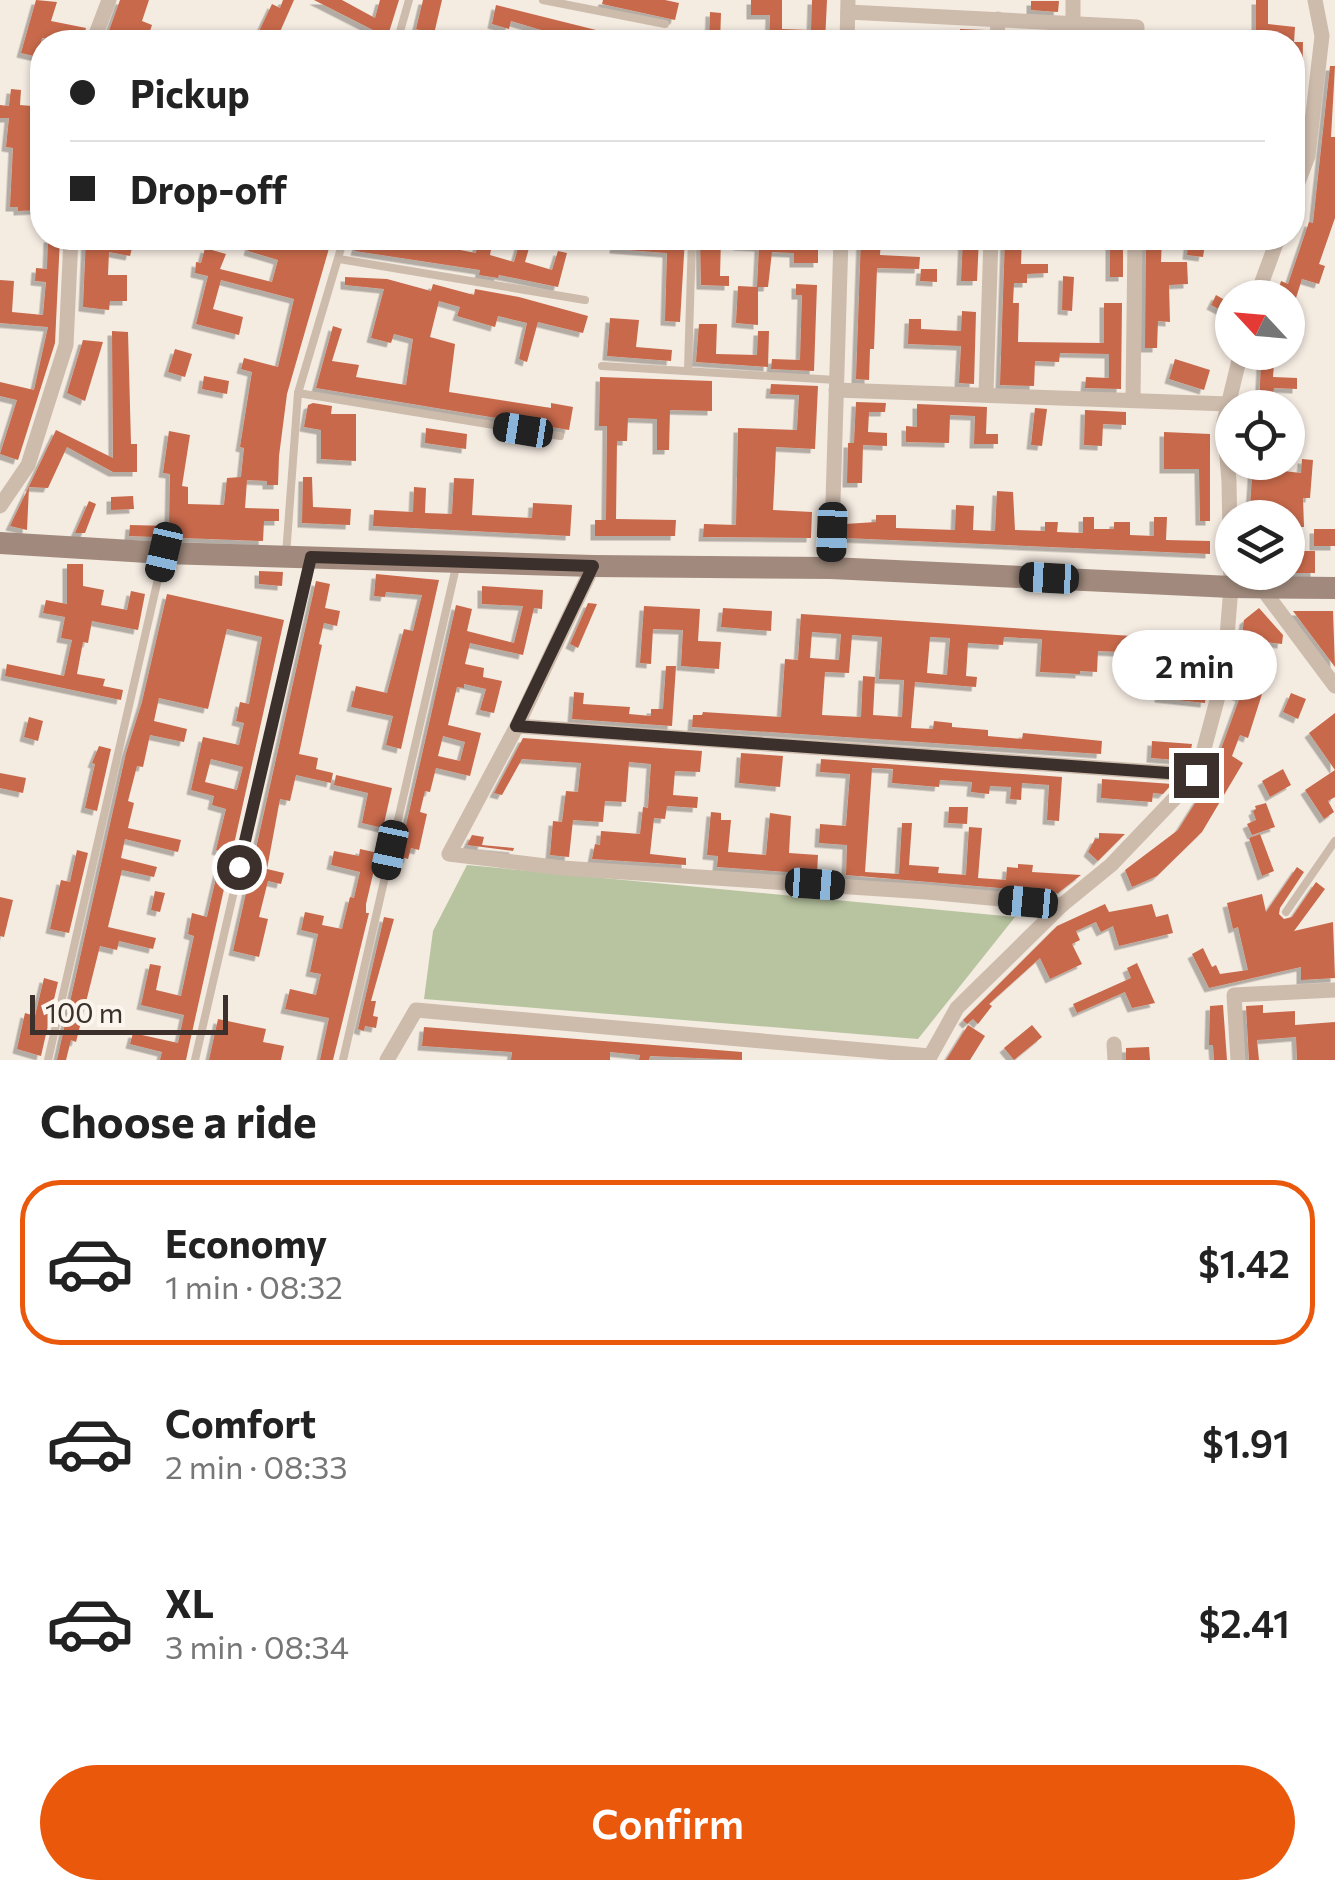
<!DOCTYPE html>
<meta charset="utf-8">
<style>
:root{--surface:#fff;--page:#f2f2f2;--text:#222;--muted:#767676;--line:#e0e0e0;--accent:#ea580c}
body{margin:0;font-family:Commissioner,sans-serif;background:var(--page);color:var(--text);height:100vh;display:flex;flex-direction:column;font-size:38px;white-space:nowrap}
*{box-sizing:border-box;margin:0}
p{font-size:32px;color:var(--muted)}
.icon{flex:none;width:55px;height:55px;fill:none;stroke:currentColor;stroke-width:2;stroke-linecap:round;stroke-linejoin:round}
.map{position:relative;height:1060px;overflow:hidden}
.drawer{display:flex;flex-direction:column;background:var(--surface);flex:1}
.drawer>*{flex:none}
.banner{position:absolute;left:30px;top:30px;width:1275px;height:220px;border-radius:40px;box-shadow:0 2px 8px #0004;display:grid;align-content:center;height:220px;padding:0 40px;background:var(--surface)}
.needle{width:65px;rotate:296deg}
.tools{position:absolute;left:1215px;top:280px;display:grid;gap:20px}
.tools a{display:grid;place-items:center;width:90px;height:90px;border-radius:50%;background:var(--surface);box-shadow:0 2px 8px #0004;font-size:50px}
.scale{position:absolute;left:30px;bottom:25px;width:198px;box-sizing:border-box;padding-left:10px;border:5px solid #3b302b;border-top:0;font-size:28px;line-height:35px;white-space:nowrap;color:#3b302b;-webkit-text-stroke:8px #fbf5ee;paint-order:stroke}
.end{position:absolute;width:45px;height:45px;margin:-22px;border:12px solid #3b302b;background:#fff;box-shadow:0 0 0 5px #fff}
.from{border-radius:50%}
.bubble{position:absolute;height:70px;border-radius:35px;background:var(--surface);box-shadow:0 2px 8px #0004;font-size:32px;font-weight:600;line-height:70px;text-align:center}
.car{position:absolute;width:30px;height:60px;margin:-30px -15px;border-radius:12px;box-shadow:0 0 8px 2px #0007;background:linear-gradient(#222 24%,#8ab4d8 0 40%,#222 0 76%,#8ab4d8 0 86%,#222 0)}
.banner b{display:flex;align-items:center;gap:35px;height:95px;font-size:38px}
.banner b+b{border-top:2px solid var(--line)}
.banner i{width:25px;height:25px;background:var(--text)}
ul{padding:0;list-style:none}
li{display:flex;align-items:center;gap:30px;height:165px;margin:0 20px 15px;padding:0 20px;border:5px solid transparent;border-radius:40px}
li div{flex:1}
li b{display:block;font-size:38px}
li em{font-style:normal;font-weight:600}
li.selected{border-color:var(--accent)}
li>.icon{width:90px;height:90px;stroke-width:1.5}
h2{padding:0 40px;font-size:45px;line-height:120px}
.cta{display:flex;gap:20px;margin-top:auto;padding:20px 40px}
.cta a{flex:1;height:115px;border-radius:60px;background:var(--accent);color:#fff;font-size:40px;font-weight:600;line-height:115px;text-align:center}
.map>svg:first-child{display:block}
.green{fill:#b8c4a0}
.building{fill:#c8694b;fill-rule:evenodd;filter:url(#shadow)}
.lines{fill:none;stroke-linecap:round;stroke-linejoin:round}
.lane{stroke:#cdbbac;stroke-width:8}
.street{stroke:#cdbbac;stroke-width:15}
.secondary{stroke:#a18a7d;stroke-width:22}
.route{stroke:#3b302b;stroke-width:12}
</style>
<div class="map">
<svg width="1335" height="1060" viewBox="0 0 1335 1060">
<defs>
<filter id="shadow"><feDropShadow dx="-4.5" dy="4.5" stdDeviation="0" flood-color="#0004"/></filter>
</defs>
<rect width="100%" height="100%" fill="#f4ebe1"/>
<polygon class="green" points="467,865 1015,917 918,1039 424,999 433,931"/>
<g class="building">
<polygon points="36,0 57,2 51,21 86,28 82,42 42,38 38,57 21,53"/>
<polygon points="149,0 142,21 152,25 148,37 128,30 124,42 105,42 120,0"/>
<polygon points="283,0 294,0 279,34 273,32 268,42 254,42 272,4 280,8"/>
<polygon points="314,0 342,0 375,18 380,0 399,0 386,42 374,42 377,32"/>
<polygon points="423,0 442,0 434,34 416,29"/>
<polygon points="603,0 665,0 679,3 675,20 602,4"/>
<polygon points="751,0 782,0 782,29 811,30 812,0 827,0 825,42 769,42 770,15 751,15"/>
<polygon points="1256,0 1268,0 1268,24 1295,27 1294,42 1303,42 1302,95 1292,95 1293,42 1273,40 1272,42 1256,42"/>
<polygon points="1031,1 1059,1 1058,12 1031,10"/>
<polygon points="496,5 632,39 631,42 579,40 567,42 568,38 511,21 509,29 492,24"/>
<polygon points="710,12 721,13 720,42 709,42"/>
<polygon points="960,29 986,30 985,42 960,42"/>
<polygon points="1011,32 1066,35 1066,42 1011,42"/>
<polygon points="1330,66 1335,66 1331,137 1335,137 1335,218 1319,264 1325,266 1319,284 1302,279 1296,298 1276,298 1281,281 1288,284 1309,222 1313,223"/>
<polygon points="11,89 21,90 20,105 32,106 30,124 42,126 40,210 18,211 18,207 10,207 13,148 6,147 9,118 0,118 0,105 9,106"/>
<polygon points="48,238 60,238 55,343 18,460 0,454 17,400 0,396 0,382 34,390 48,327 0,323 0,280 14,281 12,312 43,315 46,282 35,281 36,268 47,269"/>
<polygon points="86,238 133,244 130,256 109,252 108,275 127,275 127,301 110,301 109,310 83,307"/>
<polygon points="252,238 332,238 287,394 279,456 278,485 267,485 267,481 247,480 245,508 279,509 279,521 264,521 263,541 129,536 130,525 169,526 170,474 163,473 169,431 190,435 182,486 188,487 188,504 224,505 227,478 241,477 244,448 240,447 252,372 241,369 244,358 278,367 294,299 221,280 213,309 243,317 239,335 196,324 208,276 195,273 196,262 201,263 205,248 226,254 220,269 272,282 278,260 248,251"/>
<polygon points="359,238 399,243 400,238 441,238 439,246 476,253 478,241 492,244 490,255 514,262 521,238 532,238 525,262 552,270 558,251 567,253 558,287 499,275 498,278 479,275 480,270 355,251"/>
<polygon points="637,238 685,238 680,322 665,321 667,253 614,249 615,239 636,241"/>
<polygon points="700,238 721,238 720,276 729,276 729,286 701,285"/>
<polygon points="738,238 818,238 818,263 794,263 794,253 772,252 768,287 758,287 758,325 736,323 738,286 757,287 759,247 738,246"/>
<polygon points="861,238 881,238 880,255 920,257 919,269 877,268 874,349 870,349 869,380 856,379"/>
<polygon points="963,238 979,238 977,281 961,281"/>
<polygon points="1005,238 1022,238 1021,264 1048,264 1048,273 1027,274 1027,283 1014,283 1013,303 1019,303 1018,342 1104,343 1104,303 1122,303 1121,389 1085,388 1086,377 1109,378 1109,354 1060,353 1059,362 1035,361 1034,386 1000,385"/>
<rect x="1110" y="238" width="13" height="39"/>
<polygon points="1146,238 1162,238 1161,262 1187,262 1188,284 1169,285 1170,322 1158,321 1157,348 1145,348"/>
<polygon points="1189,238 1206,238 1203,257 1187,255"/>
<polygon points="921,269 937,269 937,282 920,281"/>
<polygon points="1063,276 1074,277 1072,311 1062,310"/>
<polygon points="345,277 387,279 431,291 433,284 474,295 475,289 519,297 588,316 583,333 538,322 527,362 519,359 527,323 498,316 495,327 457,316 460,307 439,301 430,337 455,344 449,392 551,408 551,403 573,407 569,430 316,388 333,326 342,329 332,361 359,365 356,377 406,385 413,339 394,334 391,343 371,338 384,289 345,285"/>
<polygon points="796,284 817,285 814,371 771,369 772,359 800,360 802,295 796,295"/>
<polygon points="1216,295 1232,304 1232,316 1211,305"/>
<polygon points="962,311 976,312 974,384 959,383 961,346 908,344 909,319 921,319 921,329 961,331"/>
<polygon points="610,318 639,320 636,347 672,350 671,361 607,356"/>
<polygon points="699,324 717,324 716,354 757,355 758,331 769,331 768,367 696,362"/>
<polygon points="112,331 128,332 131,444 137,444 137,472 113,472 67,447 48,488 29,487 27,530 10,526 56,430 113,458"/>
<polygon points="83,340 103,342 85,401 67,393"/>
<polygon points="175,349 192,354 185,377 168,372"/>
<polygon points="1175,359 1210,370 1204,390 1169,379"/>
<polygon points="1261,363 1274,363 1273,377 1297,378 1297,389 1274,388 1271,408 1259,406"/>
<polygon points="204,376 229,381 227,394 202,389"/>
<polygon points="600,377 712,381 712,411 670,410 669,450 657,450 657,419 628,418 627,441 617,441 616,519 676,520 675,536 595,536 595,520 606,520 607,426 599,426"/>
<polygon points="771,384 818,386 815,449 776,447 775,470 773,510 812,512 811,538 703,537 704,524 736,525 738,428 797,430 799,395 770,394"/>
<polygon points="856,402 886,403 885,412 869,412 868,432 887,433 887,446 863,445 862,483 847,483 848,443 854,443"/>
<polygon points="313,403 332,406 331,414 356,414 356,461 321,459 321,430 304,427 308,405"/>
<polygon points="917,404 987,407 986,434 998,434 998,444 974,444 975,416 950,415 949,443 906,442 906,426 917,427"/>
<polygon points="1035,408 1047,409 1042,446 1031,445"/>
<polygon points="1085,410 1126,412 1126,425 1103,424 1102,446 1084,445"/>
<polygon points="426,428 467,434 466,449 425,443"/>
<polygon points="1164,432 1210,434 1210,521 1200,521 1199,469 1164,469"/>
<polygon points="1302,459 1313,460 1310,498 1303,498 1304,527 1288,527 1288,518 1276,518 1275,508 1250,507 1253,462 1266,462 1265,469 1301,473"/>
<polygon points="303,477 312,477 313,507 351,509 350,525 302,523"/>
<polygon points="454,478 474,479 472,515 532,518 533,503 572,505 570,536 373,526 374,510 413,512 414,487 426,488 425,513 452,514"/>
<polygon points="997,491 1013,492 1015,530 1045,531 1045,522 1058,522 1057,532 1083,533 1083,517 1094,517 1094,529 1114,529 1114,522 1130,522 1130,535 1154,536 1154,517 1167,517 1166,540 1210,541 1210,554 845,538 845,524 876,522 876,515 896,515 896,528 955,530 956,505 974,506 973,530 995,531"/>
<polygon points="133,496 134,509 111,510 111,497"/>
<polygon points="89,501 96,504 85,533 75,533"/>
<rect x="1314" y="529" width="21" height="17"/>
<polygon points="1299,551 1315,551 1315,573 1288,573 1288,560"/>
<polygon points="67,564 83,564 83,586 104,590 101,605 127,610 131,591 145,594 138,630 92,621 88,643 83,642 77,674 105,679 103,686 123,690 121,700 5,676 7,664 64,676 72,640 61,638 65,617 43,613 46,600 67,604"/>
<polygon points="259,571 283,572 282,586 259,584"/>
<polygon points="376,574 439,580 401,749 386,745 393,716 351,707 356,686 387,693 404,629 413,631 422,595 386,592 385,597 374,596"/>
<polygon points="316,581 330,584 325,608 340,611 337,626 324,623 319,644 322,645 299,754 318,758 316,769 333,773 331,783 296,775 290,801 280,799 267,869 284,873 281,884 268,881 259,917 268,919 259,957 233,951"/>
<path d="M482,586l61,4 -1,19 -8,-1 -11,47 -53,-12 -5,21 19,4 -1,9 19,4 -8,32 -14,-3 6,-21 -22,-5v4l-7,-1 -9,38 33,8 -11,43 -34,-8 -6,24 -5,-1 -5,21 7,2 -8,36 -8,-2 -3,11 -9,-3 57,-251 16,4 -5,22 47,12 9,-37 -41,-2zM443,736l22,6 -5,19 -22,-5z"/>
<path d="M167,594l117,26 -95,426 -3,14h-26l2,-8 -32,-8 3,-11 45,10 6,-28 -43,-10 9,-41 11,2 -5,24 25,6 13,-60 -6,-2 4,-21 15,4 15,-65 -6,-2 10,-41 -14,-4 2,-9 -23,-6 12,-53 36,8 5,-22 -8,-2 4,-19 9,2 13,-67 -35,-8 -19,80 -49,-11 -5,23 33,8 -3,13 -34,-7 -7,32 -6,-1 -9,35 6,2 -6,25 53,12 -3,12 -53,-13 -4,19 36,9 -3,10 -32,-7 -14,57 48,11 -3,11 -34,-8 -2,9 -17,-4 -24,96 -5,-2 -5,20h-9l69,-307 16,-51zM211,759l32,8 -6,23 -32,-8z"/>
<polygon points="588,603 597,604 578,648 570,644"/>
<polygon points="644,606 700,609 698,641 721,642 719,669 681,666 683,630 653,629 651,664 640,663"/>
<polygon points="723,608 772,611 771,631 721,627"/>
<polygon points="1259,608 1283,635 1282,644 1266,642 1256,683 1261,685 1258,692 1262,694 1248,738 1240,735 1232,756 1243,763 1202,832 1157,876 1132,887 1125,870 1178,830 1221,762 1217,760 1240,697 1230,693 1237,674 1244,620"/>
<polygon points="1293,611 1333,611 1335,667"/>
<path d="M801,614l346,23 -1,12 -13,-1 -1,9 -12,-1v-4l-22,-1 -1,21 -17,-1v3l-40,-2 2,-33 -38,-2 -1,8 -35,-2 -2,33 11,1 -1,10 -61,-5 -4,46 22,1 1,-8 18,2v4l36,3v6l34,3 1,-6 79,8 -1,13 -409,-27 1,-12h9l1,-3 78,5 4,-58 13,1zM812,632l29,2 -2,26 -29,-2zM852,635l30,2 -3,42 25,1 -2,37 -29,-2 2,-38 -12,-1 -2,41 -39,-2 3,-43 24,1zM930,637l20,1 -3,37 -20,-2z"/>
<polygon points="1199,640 1212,641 1205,703 1159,698 1161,678 1179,680 1180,660 1197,662"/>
<polygon points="666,666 676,666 672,726 572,719 574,692 584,693 583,704 630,707 629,714 651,716 651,709 663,709"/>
<polygon points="1291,693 1306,699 1298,719 1283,712"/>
<polygon points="1335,713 1335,797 1328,801 1334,812 1324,819 1305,790 1335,770 1309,733"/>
<polygon points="29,717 43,721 38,741 24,737"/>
<polygon points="523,738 702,751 700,772 675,771 673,795 698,797 697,808 667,806 665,819 654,818 650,854 686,858 686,865 592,859 595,844 600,845 601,831 640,834 643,807 648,808 651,764 629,762 626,802 605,801 603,822 573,820 569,857 550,855 553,821 562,822 566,791 578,792 581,763 522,759 502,795 494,793"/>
<polygon points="1152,741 1192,744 1189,761 1151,758"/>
<polygon points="99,746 111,749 97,811 85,808 95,764 92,763"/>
<polygon points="741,753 783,756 780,787 739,783"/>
<polygon points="821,759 1062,777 1059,821 1047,820 1049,785 1022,783 1021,800 1010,799 1011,787 990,786 989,794 971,792 972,782 940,780 939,787 892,783 893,769 872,768 865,872 899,874 902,823 912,823 909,865 939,867 938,873 966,875 969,827 982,828 978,878 1006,880 1007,867 1018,868 1018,864 1033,865 1032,872 1081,875 1058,893 846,875 847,845 819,843 820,824 846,826 850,774 820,772"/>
<polygon points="1283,769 1291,785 1270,797 1262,781"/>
<polygon points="0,773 26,778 23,793 0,788"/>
<polygon points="336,775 392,788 383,828 362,823 368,793 334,785"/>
<polygon points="1102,779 1172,784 1163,794 1153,793 1152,802 1101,798"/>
<polygon points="1266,803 1275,827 1252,835 1247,824 1256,820 1253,811 1256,809 1255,806"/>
<polygon points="949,807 968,807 967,824 948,823"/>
<polygon points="711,812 721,813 721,820 731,820 728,852 766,855 770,813 791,816 789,853 818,855 817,874 717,867 718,856 707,855"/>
<polygon points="1099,833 1125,834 1098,861 1088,852 1095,839 1099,839"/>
<polygon points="1260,834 1274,871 1262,876 1249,838"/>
<polygon points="472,835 484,837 482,845 514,848 513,851 467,845"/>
<polygon points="360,849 378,853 366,904 366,913 369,913 333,1060 320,1060 329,1018 285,1009 290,989 316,995 321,974 310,972 318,934 301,930 305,912 324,916 322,925 342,929 350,897 354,898 360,872 331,865 334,851 359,856"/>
<polygon points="77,850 88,853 69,933 50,929 61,880 70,882"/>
<polygon points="1297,867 1304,872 1280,908 1279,914 1284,919 1292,917 1316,882 1325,889 1294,931 1333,922 1335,978 1301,980 1301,967 1209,988 1192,954 1203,948 1212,967 1216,965 1220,974 1248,970 1238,927 1233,929 1227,903 1262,894 1266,912"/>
<polygon points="155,891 165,893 160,912 151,910"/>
<polygon points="0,897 13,900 4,937 0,936"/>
<polygon points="1105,904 1109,912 1152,904 1156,917 1168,914 1173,933 1119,946 1113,926 1101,932 1096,922 1076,931 1080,940 1072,944 1082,964 1050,979 1040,958 989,1004 992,1006 978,1024 973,1019 967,1024 963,1020 1057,926"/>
<polygon points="384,917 394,919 371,1001 376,1001 373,1016 378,1017 376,1028 365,1026 364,1031 358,1029"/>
<polygon points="1137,963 1155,1003 1132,1008 1125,992 1077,1013 1073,1004 1131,978 1127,968"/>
<polygon points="44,978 58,982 41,1056 17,1049 25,1013 35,1016"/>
<polygon points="1223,1005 1227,1060 1214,1060 1213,1045 1209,1045 1210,1006"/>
<polygon points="1263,1005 1263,1013 1295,1011 1295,1025 1335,1022 1335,1060 1297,1060 1296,1037 1257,1040 1259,1060 1249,1060 1246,1006"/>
<polygon points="218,1019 266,1029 263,1042 284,1046 281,1060 209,1060"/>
<polygon points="968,1025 985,1036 970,1060 946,1060"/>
<polygon points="1032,1025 1042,1037 1014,1060 1004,1048"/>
<polygon points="424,1027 742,1052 742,1060 650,1056 649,1060 639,1060 640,1055 610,1052 610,1060 511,1060 512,1052 422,1046"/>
<polygon points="1149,1047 1150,1060 1126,1060 1126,1048"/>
</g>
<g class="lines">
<g class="lane">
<polyline points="543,0 665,24"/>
<polyline points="397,42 409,0"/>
<polyline points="698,42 698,35"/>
<polyline points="339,259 585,300"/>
<polyline points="602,366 836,380"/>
<polyline points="688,369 692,238"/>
<polyline points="298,393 560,436"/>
<polyline points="286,555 298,393 344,238"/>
<polyline points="1286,912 1335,841"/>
<polyline points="48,1060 163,557"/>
<polyline points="195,1060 310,562"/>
<polyline points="343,1060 456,567"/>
</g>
<g class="street">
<polyline points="848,12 1137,27 1137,42"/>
<polyline points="1073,22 1073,0"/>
<polyline points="93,42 109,0"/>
<polyline points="847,42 848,0"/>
<polyline points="997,42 998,19"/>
<polyline points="1292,198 1308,156 1322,36 1315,0"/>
<polyline points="1256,298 1278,238"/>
<polyline points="836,390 1229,404"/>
<polyline points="986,394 991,238"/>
<polyline points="1133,399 1135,238"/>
<polyline points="0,506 28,465 66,345 71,238"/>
<polyline points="593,566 517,726 449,854 562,868 927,892 1062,905"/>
<polyline points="831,568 841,238"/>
<polyline points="1261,587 1335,686"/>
<polyline points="517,726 1197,775"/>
<polyline points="1114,1044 1115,1060"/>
<polyline points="387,1060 416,1010 930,1056"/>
<polyline points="928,1060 957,1008 1062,905 1111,865 1197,775 1224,674 1231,587 1229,481 1224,422 1241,352"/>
<polyline points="1238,1060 1234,995 1335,990"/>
</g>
<polyline class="secondary" points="0,543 164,553 593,566 831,568 1231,587 1335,588"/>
</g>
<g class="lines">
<polyline class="route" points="239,867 311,557 593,566 516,726 1196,775"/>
</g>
</svg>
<div class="tools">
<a><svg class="needle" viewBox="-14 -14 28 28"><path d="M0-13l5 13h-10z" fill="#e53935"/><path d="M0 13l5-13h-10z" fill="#767676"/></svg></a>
<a><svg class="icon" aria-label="locate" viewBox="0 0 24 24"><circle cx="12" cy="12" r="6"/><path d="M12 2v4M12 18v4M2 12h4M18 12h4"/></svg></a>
<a><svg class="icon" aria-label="layers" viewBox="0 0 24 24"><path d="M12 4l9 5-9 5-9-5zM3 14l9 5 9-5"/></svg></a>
</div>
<div class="scale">100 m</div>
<i class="end from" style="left:239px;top:867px"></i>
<i class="end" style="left:1196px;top:775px"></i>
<div class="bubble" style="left:1112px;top:630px;width:165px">2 min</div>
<i class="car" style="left:523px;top:430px;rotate:279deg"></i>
<i class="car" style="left:832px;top:532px;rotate:182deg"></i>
<i class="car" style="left:164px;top:552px;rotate:193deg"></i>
<i class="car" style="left:1049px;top:578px;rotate:273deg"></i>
<i class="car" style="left:390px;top:850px;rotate:192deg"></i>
<i class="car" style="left:815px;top:884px;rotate:94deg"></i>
<i class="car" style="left:1028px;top:902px;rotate:275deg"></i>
<div class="banner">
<b><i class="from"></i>Pickup</b>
<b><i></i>Drop-off</b>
</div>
</div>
<section class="drawer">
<h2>Choose a ride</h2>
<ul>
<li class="selected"><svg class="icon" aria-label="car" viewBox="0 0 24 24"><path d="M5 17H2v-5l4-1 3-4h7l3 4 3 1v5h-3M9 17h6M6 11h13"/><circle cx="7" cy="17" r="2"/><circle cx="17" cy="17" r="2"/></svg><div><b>Economy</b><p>1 min · 08:32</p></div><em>$1.42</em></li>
<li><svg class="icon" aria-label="car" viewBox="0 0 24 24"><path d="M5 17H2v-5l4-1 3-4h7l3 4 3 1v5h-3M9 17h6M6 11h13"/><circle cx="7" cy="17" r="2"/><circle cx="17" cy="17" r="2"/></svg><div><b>Comfort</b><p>2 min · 08:33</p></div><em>$1.91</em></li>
<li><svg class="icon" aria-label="car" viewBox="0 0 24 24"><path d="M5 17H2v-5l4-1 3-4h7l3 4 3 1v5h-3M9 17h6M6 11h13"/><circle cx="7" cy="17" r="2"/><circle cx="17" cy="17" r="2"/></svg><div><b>XL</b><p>3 min · 08:34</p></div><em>$2.41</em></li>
</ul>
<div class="cta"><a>Confirm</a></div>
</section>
